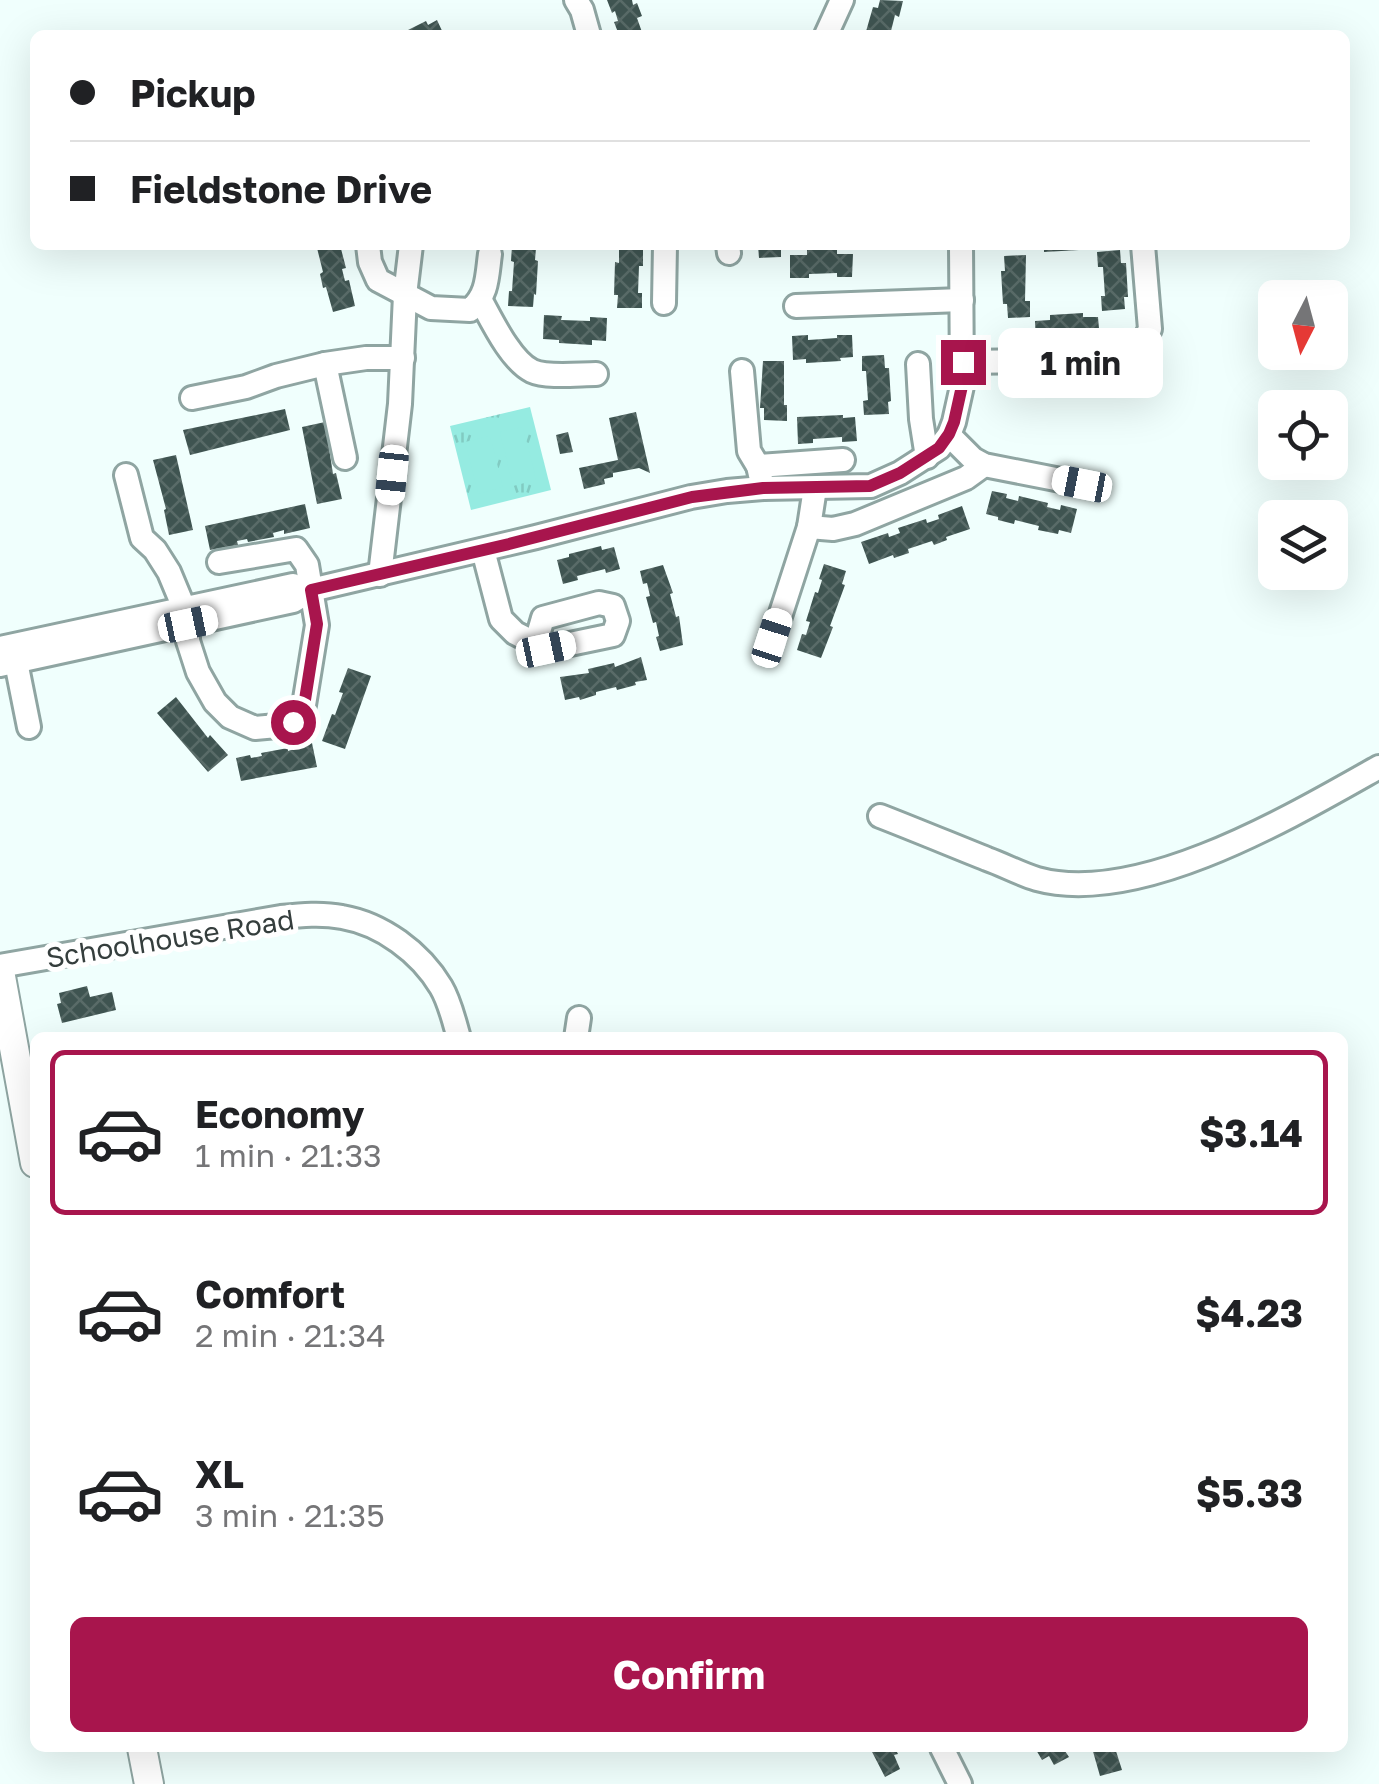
<!DOCTYPE html>
<meta charset="utf-8">
<style>
:root{--surface:#fff;--page:#f2f2f2;--text:#202124;--muted:#757577;--line:#e0e0e0;--accent:#a8154d}
body{margin:0;font-family:"Golos Text",sans-serif;background:var(--page);color:var(--text);height:100vh;display:flex;flex-direction:column;font-size:38px;white-space:nowrap}
*{box-sizing:border-box;margin:0}
p{font-size:32px;color:var(--muted)}
.icon{flex:none;width:55px;height:55px;fill:none;stroke:currentColor;stroke-width:2;stroke-linecap:round;stroke-linejoin:round}
.map{position:relative;flex:1;overflow:hidden}
.drawer{position:absolute;left:30px;top:1032px;width:1318px;height:720px;display:flex;flex-direction:column;background:var(--surface);border-radius:15px;box-shadow:0 10px 40px #0002}
.drawer>*{flex:none}
.hud{position:absolute;left:30px;top:30px;width:1320px;height:220px;border-radius:15px;box-shadow:0 10px 40px #0002;display:grid;align-content:center;height:220px;padding:0 40px;background:var(--surface)}
.needle{width:65px;rotate:186deg}
.tools{position:absolute;left:1258px;top:280px;display:grid;gap:20px}
.tools a{display:grid;place-items:center;width:90px;height:90px;border-radius:15px;background:var(--surface);box-shadow:0 10px 40px #0002;font-size:50px}
.end{position:absolute;width:45px;height:45px;margin:-22px;border:12px solid #a8154d;background:#fff;box-shadow:0 0 0 5px #fff}
.from{border-radius:50%}
.bubble{position:absolute;height:70px;border-radius:15px;background:var(--surface);box-shadow:0 10px 40px #0002;font-size:32px;font-weight:700;line-height:70px;text-align:center}
.car{position:absolute;width:30px;height:60px;margin:-30px -15px;border-radius:12px;box-shadow:0 0 8px 2px #0007;background:linear-gradient(#fff 24%,#345 0 40%,#fff 0 76%,#345 0 86%,#fff 0)}
.hud b{display:flex;align-items:center;gap:35px;height:95px;font-size:38px}
.hud b+b{border-top:2px solid var(--line)}
.hud i{width:25px;height:25px;background:var(--text)}
ul{padding:18px 0 0;list-style:none}
li{display:flex;align-items:center;gap:30px;height:165px;margin:0 20px 15px;padding:0 20px;border:5px solid transparent;border-radius:15px}
li div{flex:1}
li b{display:block;font-size:38px}
li em{font-style:normal;font-weight:700}
li.selected{border-color:var(--accent)}
li>.icon{width:90px;height:90px;stroke-width:1.5}
.primary-button{display:flex;gap:20px;margin-top:auto;padding:20px 40px}
.primary-button a{flex:1;height:115px;border-radius:15px;background:var(--accent);color:#fff;font-size:40px;font-weight:700;line-height:115px;text-align:center}
.map>svg:first-child{display:block}
.park{fill:url(#park-tufts)}
.pitch{fill:#95ebe1}
.building{fill:url(#building-cross-hatch)}
.lines{fill:none;stroke-linecap:round;stroke-linejoin:round}
.minor-casing{stroke:#8fa5a2;stroke-width:28}
.major-casing{stroke:#8fa5a2;stroke-width:32}
.minor{stroke:#fff;stroke-width:22}
.major{stroke:#fff;stroke-width:28}
.route{stroke:#a8154d;stroke-width:12}
.labels{text-anchor:middle;dominant-baseline:central;stroke-width:10;stroke-linejoin:round;paint-order:stroke}
.street-label{font-size:28px;fill:#353e3d;stroke:#fff}
</style>
<div class="map">
<svg width="1379" height="1784" viewBox="0 0 1379 1784">
<defs>
<pattern id="park-tufts" width="24" height="20" patternUnits="userSpaceOnUse" patternTransform="scale(2.5)"><rect width="24" height="20" fill="#95ebe1"/><path d="M3 7l-1-3M5 7V3M7 7l1-3M15 17l-1-3M17 17v-4M19 17l1-3" fill="none" stroke="#81cbc2"/></pattern>
<pattern id="building-cross-hatch" width="8" height="8" patternUnits="userSpaceOnUse" patternTransform="scale(2.5)"><rect width="8" height="8" fill="#3f5451"/><path d="M0 0l8 8M0 8l8-8" fill="none" stroke="#596b68"/></pattern>
</defs>
<rect width="100%" height="100%" fill="#f0fffd"/>
<polygon class="park" points="530,407 551,490 471,510 450,426"/>
<g class="pitch">
<polygon points="523,427 536,480 513,486 500,432"/>
<polygon points="490,436 503,487 478,494 465,442"/>
</g>
<g class="building">
<polygon points="607,0 632,0 633,5 637,3 642,16 637,18 643,35 619,35 614,22 618,21 615,11 612,13"/>
<polygon points="880,0 903,1 899,17 895,15 890,35 865,35 873,7 878,8"/>
<polygon points="437,20 444,35 398,35 426,21 428,25"/>
<polygon points="313,245 340,245 346,268 342,269 345,281 349,280 355,306 333,312 326,287 323,288 320,274 323,272 317,248 314,249"/>
<polygon points="758,245 781,245 781,257 759,258"/>
<polygon points="1029,245 1079,245 1079,250 1044,252 1044,248 1030,249"/>
<polygon points="512,246 536,248 535,260 538,261 536,295 534,294 533,307 508,306 509,291 512,291 514,262 511,261"/>
<polygon points="619,249 643,249 643,266 639,266 638,293 642,293 642,308 617,308 618,295 614,295 615,262 619,263"/>
<polygon points="807,250 837,250 837,254 853,254 852,277 837,277 837,273 809,274 809,278 790,278 790,255 807,255"/>
<polygon points="1120,250 1121,263 1126,263 1128,297 1124,297 1125,309 1102,311 1101,296 1105,296 1103,267 1098,267 1097,252"/>
<polygon points="1026,255 1025,301 1030,301 1030,317 1008,318 1007,304 1003,304 1001,271 1005,271 1004,256"/>
<polygon points="1083,313 1083,317 1098,317 1100,340 1083,341 1082,337 1053,338 1053,343 1036,344 1035,321 1050,320 1050,315"/>
<polygon points="544,315 562,316 561,320 590,321 590,317 607,318 606,341 592,340 592,345 559,343 559,340 543,339"/>
<polygon points="808,335 808,340 837,338 837,335 852,335 853,357 840,358 841,361 806,363 806,359 793,360 792,336"/>
<polygon points="884,355 885,368 889,368 891,401 888,402 889,414 864,415 863,401 868,400 866,371 862,371 862,356"/>
<polygon points="763,361 784,361 784,405 787,405 787,421 764,420 764,408 760,408"/>
<polygon points="285,409 290,430 190,455 183,430"/>
<polygon points="636,412 650,473 639,468 613,473 613,477 604,479 605,484 584,489 579,468 618,460 609,418"/>
<polygon points="843,415 843,418 855,417 857,441 842,442 842,437 813,439 813,443 798,444 797,417"/>
<polygon points="325,422 333,474 336,473 342,499 317,504 302,427"/>
<polygon points="568,432 573,452 560,454 556,435"/>
<polygon points="176,455 193,530 169,535 164,510 166,509 153,460"/>
<polygon points="992,491 1007,494 1006,498 1018,501 1019,496 1048,503 1047,507 1060,510 1061,505 1077,509 1071,533 1059,530 1058,534 1038,530 1039,526 1015,520 1014,524 998,520 998,517 986,514"/>
<polygon points="305,504 310,528 284,534 284,530 273,533 274,537 248,542 247,539 237,541 238,545 210,550 205,526"/>
<polygon points="962,506 970,529 946,537 947,540 934,545 932,541 908,549 909,553 894,558 893,555 869,564 861,542 888,533 889,537 900,533 898,528 926,519 927,523 939,519 938,515"/>
<polygon points="601,546 602,550 614,547 620,569 606,573 605,569 577,576 578,580 563,584 557,560 569,557 569,554"/>
<polygon points="824,564 846,571 842,584 845,585 830,626 833,627 821,658 797,650 802,634 806,635 810,622 806,621 815,592 818,593 822,580 819,579"/>
<polygon points="663,565 673,593 670,594 676,617 679,616 683,645 660,651 656,637 659,636 656,622 653,623 646,597 650,596 647,583 643,584 640,571"/>
<polygon points="641,657 647,680 635,682 636,685 617,690 616,687 596,692 596,695 580,700 579,697 565,700 560,677 589,673 588,669 614,663 615,667"/>
<polygon points="348,668 371,676 345,749 322,741 332,714 335,715 343,693 339,692"/>
<polygon points="176,697 208,738 210,735 228,755 208,772 157,713"/>
<polygon points="312,743 317,767 241,781 236,758 250,755 251,758 262,756 261,753 288,748 288,751"/>
<polygon points="87,986 90,997 112,992 116,1010 62,1023 57,1004 61,1003 59,993"/>
<polygon points="870,1748 895,1748 898,1754 894,1755 900,1769 885,1777"/>
<polygon points="1035,1748 1063,1748 1069,1757 1054,1765 1049,1756 1042,1760"/>
<polygon points="1092,1748 1115,1748 1122,1770 1100,1776"/>
</g>
<g class="lines">
<g class="minor-casing">
<g id="minor">
<polyline points="576,0 582,10 589,35"/>
<polyline points="826,35 842,0"/>
<path d="M368,245l2,17 8,18 53,28 39,2c18,-15 17,-34 20,-56"/>
<polyline points="728,245 729,253"/>
<path d="M481,301c11,20 30,60 51,70 15,7 47,3 64,3"/>
<polyline points="664,303 665,245"/>
<polyline points="796,306 962,300"/>
<polyline points="963,362 1117,360 1142,345 1150,329 1143,245"/>
<polyline points="325,364 345,458"/>
<polyline points="918,364 921,419 927,457"/>
<polyline points="742,371 749,451 758,466 763,488"/>
<polyline points="192,398 246,387 276,376 325,364 366,358 403,358"/>
<polyline points="949,435 973,459 984,465 1081,484"/>
<polyline points="758,466 843,460"/>
<polyline points="126,475 142,538 155,550 169,572 184,608 188,624 188,641 198,672 215,702 230,717 255,728 277,726 293,722 304,705 317,625 307,565 296,549 219,562"/>
<polyline points="809,527 833,529 855,524 966,478 984,465"/>
<polyline points="483,550 501,619 515,633 546,649 613,635 618,621 613,606 599,603 543,618 536,642"/>
<polyline points="380,575 400,404 405,295 411,245"/>
<polyline points="773,638 809,527 815,488"/>
<polyline points="0,648 293,585"/>
<polyline points="16,662 29,727"/>
<polyline points="0,665 293,601 311,590 536,537 691,497 727,491 763,488 871,486 900,473 939,448 949,435 954,422 962,386 961,245"/>
<path d="M880,816c36,14 72,29 107,43 17,6 33,15 50,20 102,28 255,-63 342,-112"/>
<path d="M0,966l281,-49c20,-2 41,-4 61,0 40,7 78,35 99,70 9,15 13,34 18,51"/>
<polyline points="576,1038 579,1018"/>
<polyline points="942,1748 960,1784"/>
</g>
</g>
<g class="major-casing">
<g id="major">
<polyline points="0,971 35,1163"/>
<polyline points="142,1748 149,1784"/>
</g>
</g>
<use href="#minor" class="minor"/>
<use href="#major" class="major"/>
</g>
<g class="lines">
<polyline class="route" points="293,722 304,706 317,624 311,590 509,544 692,497 763,488 870,486 900,473 939,448 949,434 954,422 962,386 963,362"/>
</g>
<g class="labels">
<g class="street-label">
<text transform="translate(170 938) rotate(-9)">Schoolhouse Road</text>
</g>
</g>
</svg>
<div class="tools">
<a><svg class="needle" viewBox="-14 -14 28 28"><path d="M0-13l5 13h-10z" fill="#e53935"/><path d="M0 13l5-13h-10z" fill="#757577"/></svg></a>
<a><svg class="icon" aria-label="locate" viewBox="0 0 24 24"><circle cx="12" cy="12" r="6"/><path d="M12 2v4M12 18v4M2 12h4M18 12h4"/></svg></a>
<a><svg class="icon" aria-label="layers" viewBox="0 0 24 24"><path d="M12 4l9 5-9 5-9-5zM3 14l9 5 9-5"/></svg></a>
</div>
<i class="end from" style="left:293px;top:722px"></i>
<i class="end" style="left:963px;top:362px"></i>
<div class="bubble" style="left:998px;top:328px;width:165px">1 min</div>
<i class="car" style="left:392px;top:475px;rotate:186deg"></i>
<i class="car" style="left:1082px;top:484px;rotate:281deg"></i>
<i class="car" style="left:188px;top:624px;rotate:78deg"></i>
<i class="car" style="left:772px;top:638px;rotate:18deg"></i>
<i class="car" style="left:546px;top:649px;rotate:78deg"></i>
<div class="hud">
<b><i class="from"></i>Pickup</b>
<b><i></i>Fieldstone Drive</b>
</div>
<section class="drawer">
<ul>
<li class="selected"><svg class="icon" aria-label="car" viewBox="0 0 24 24"><path d="M5 17H2v-5l4-1 3-4h7l3 4 3 1v5h-3M9 17h6M6 11h13"/><circle cx="7" cy="17" r="2"/><circle cx="17" cy="17" r="2"/></svg><div><b>Economy</b><p>1 min · 21:33</p></div><em>$3.14</em></li>
<li><svg class="icon" aria-label="car" viewBox="0 0 24 24"><path d="M5 17H2v-5l4-1 3-4h7l3 4 3 1v5h-3M9 17h6M6 11h13"/><circle cx="7" cy="17" r="2"/><circle cx="17" cy="17" r="2"/></svg><div><b>Comfort</b><p>2 min · 21:34</p></div><em>$4.23</em></li>
<li><svg class="icon" aria-label="car" viewBox="0 0 24 24"><path d="M5 17H2v-5l4-1 3-4h7l3 4 3 1v5h-3M9 17h6M6 11h13"/><circle cx="7" cy="17" r="2"/><circle cx="17" cy="17" r="2"/></svg><div><b>XL</b><p>3 min · 21:35</p></div><em>$5.33</em></li>
</ul>
<div class="primary-button"><a>Confirm</a></div>
</section>
</div>
